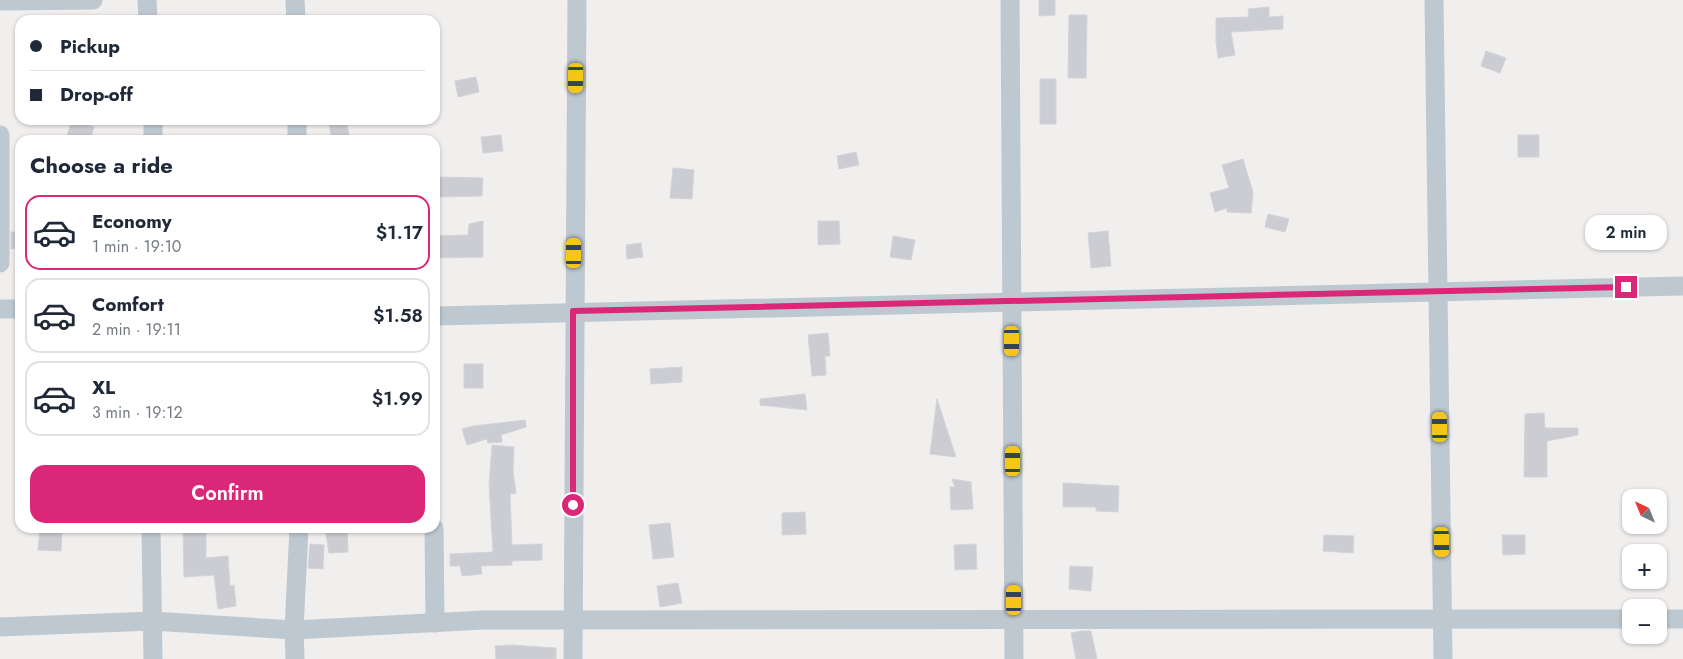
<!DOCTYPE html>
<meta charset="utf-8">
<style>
:root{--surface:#fff;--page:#f2f2f3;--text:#1f2937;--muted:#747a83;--line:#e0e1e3;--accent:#db2777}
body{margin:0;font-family:Jost,sans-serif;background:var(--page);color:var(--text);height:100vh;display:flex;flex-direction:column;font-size:19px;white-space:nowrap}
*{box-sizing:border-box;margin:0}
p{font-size:16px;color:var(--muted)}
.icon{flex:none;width:28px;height:28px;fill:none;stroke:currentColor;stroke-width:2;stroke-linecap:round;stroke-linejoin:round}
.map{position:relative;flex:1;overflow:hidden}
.drawer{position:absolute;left:15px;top:135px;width:425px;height:398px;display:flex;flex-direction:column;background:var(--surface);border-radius:15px;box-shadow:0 1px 4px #0004}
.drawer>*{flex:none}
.hud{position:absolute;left:15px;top:15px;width:425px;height:110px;border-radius:15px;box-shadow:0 1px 4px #0004;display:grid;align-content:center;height:110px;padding:0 15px;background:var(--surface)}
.needle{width:32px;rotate:317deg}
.buttons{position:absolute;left:1622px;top:489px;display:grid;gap:10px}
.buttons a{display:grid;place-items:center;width:45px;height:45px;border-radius:10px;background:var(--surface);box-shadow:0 1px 4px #0004;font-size:25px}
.end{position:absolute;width:22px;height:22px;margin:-11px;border:6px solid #db2777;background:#fff;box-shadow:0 0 0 2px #fff}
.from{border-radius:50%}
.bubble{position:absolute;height:35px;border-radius:15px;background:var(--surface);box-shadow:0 1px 4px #0004;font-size:16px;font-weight:600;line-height:35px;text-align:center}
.car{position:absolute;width:15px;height:30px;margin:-15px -8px;border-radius:6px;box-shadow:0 0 4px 1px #0007;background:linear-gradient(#f5c518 24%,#345 0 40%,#f5c518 0 76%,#345 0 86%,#f5c518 0)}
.hud b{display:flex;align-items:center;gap:18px;height:48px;font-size:19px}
.hud b+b{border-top:1px solid var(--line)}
.hud i{width:12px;height:12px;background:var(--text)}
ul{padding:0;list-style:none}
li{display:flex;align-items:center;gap:15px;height:75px;margin:0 10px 8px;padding:0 5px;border:2px solid var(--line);border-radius:15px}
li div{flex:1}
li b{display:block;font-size:19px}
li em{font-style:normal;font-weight:600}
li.active{border-color:var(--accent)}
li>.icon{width:45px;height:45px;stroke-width:1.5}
h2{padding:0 15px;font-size:22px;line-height:60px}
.cta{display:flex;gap:10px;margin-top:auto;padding:10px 15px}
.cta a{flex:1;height:58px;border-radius:15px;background:var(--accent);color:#fff;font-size:20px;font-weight:600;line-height:58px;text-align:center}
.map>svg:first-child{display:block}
.building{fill:#cbcdd3;stroke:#d2d4da}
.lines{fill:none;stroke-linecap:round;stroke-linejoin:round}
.street{stroke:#bec8d0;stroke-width:19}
.route{stroke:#db2777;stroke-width:6}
</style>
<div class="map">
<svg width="1683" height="659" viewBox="0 0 1683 659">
<rect width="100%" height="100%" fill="#f1eeee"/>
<g class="building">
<polygon points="1039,0 1055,0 1055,15 1039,16"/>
<polygon points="1269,7 1269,17 1283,16 1283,29 1231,32 1235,55 1218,58 1216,42 1216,18 1249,17 1248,9"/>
<polygon points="1069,15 1087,15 1086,78 1068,78"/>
<polygon points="1486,51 1506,58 1500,73 1481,66"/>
<polygon points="476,77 479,92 458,97 455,81"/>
<rect x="1040" y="79" width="16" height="45"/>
<polygon points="72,120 94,127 90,140 67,136"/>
<polygon points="346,120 350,140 332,140 329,124"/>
<polygon points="501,135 503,151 483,153 481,137"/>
<rect x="1518" y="135" width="21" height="22"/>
<polygon points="856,152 859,165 839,169 837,156"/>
<polygon points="1243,159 1253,192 1251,213 1227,212 1227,208 1215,212 1210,193 1229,188 1222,165"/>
<polygon points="673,168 694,170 692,199 670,198"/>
<polygon points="438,177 483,178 482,196 439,197"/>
<polygon points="1268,214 1289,219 1285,232 1265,227"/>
<polygon points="483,221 483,257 435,258 435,236 468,235 469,224"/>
<polygon points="818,221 839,221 840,244 818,245"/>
<polygon points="1108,231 1111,266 1091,268 1088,233"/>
<polygon points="11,232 20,232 20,248 11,249"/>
<polygon points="893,236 915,240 911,260 890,257"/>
<polygon points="641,243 643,257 627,259 626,245"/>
<polygon points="828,333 830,356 825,356 826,375 812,376 808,335"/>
<rect x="464" y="364" width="19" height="24"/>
<polygon points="682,367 682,382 651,384 650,369"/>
<polygon points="805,394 807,410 760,405 760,399"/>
<polygon points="937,399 956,457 930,454"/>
<polygon points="1544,413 1545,428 1578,428 1578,435 1547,441 1547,477 1524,477 1525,414"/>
<polygon points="525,420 526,427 501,435 502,442 488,443 487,439 467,445 462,429 473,426"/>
<polygon points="492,445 514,447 513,471 516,493 510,494 512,545 542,544 542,560 512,561 512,565 481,566 482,574 462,576 460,566 450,566 450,554 493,552 489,485"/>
<polygon points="952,479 971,482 973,509 951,510 950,487 955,487"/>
<polygon points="1063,483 1119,486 1118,512 1096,511 1096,507 1063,507"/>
<polygon points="805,512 806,534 782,535 782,513"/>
<polygon points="670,523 674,557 653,559 649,525"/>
<polygon points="40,528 62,528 61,551 38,550"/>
<polygon points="183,528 206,528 206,558 228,556 230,586 234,585 236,606 218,609 214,575 184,577"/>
<polygon points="325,528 347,528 348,552 329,553"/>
<polygon points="1324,535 1354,536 1353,553 1323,551"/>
<polygon points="1502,535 1525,535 1525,554 1503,555"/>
<polygon points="310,544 324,545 323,569 308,568"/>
<polygon points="976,544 977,569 955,570 954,545"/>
<polygon points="1070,566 1093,567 1091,591 1069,589"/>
<polygon points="678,583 682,603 660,607 657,586"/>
<polygon points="1081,631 1091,631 1097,659 1076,659 1071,633"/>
<polygon points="512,645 556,648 556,659 496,659 495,646"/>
</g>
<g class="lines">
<g class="street">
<polyline points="147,0 148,20"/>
<polyline points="295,0 296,20"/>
<polyline points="1010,0 1014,659"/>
<polyline points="1434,0 1443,659"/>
<polyline points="0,1 93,0"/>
<polyline points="0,135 0,263"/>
<polyline points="153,140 153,120"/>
<polyline points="297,140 297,120"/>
<polyline points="0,309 20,309"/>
<polyline points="435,316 1683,286"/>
<polyline points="151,528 153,659"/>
<polyline points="434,528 435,623"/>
<polyline points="1659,619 1683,619"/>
<polyline points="0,627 152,621 294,630 484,620 1631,619"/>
<polyline points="295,659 294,630 299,528"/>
<polyline points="573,659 577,0"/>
</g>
</g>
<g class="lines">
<polyline class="route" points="573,505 573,311 1626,287"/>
</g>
</svg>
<div class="buttons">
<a><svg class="needle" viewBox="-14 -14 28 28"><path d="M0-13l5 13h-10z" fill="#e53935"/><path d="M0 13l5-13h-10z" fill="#747a83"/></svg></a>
<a>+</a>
<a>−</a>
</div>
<i class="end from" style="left:573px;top:505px"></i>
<i class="end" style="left:1626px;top:287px"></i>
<div class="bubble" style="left:1585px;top:215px;width:82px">2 min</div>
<i class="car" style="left:576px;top:78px;rotate:181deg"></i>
<i class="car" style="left:574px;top:253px;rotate:0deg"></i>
<i class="car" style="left:1012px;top:341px;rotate:180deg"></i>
<i class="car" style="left:1440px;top:427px;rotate:359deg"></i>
<i class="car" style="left:1013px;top:461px;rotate:0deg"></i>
<i class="car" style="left:1442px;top:542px;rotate:179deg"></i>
<i class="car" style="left:1014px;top:600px;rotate:0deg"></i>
<div class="hud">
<b><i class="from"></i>Pickup</b>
<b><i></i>Drop-off</b>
</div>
<section class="drawer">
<h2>Choose a ride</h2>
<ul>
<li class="active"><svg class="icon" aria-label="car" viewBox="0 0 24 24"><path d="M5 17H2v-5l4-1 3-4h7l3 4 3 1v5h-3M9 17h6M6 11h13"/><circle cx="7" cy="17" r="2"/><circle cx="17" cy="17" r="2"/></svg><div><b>Economy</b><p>1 min · 19:10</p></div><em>$1.17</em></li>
<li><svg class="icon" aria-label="car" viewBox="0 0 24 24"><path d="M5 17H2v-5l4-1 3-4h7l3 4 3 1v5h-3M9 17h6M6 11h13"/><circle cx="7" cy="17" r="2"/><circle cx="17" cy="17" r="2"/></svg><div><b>Comfort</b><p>2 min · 19:11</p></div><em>$1.58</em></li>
<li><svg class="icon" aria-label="car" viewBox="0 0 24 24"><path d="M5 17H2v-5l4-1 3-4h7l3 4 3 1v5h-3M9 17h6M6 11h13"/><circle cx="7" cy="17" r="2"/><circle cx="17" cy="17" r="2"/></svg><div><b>XL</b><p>3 min · 19:12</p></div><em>$1.99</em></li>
</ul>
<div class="cta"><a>Confirm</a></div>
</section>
</div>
